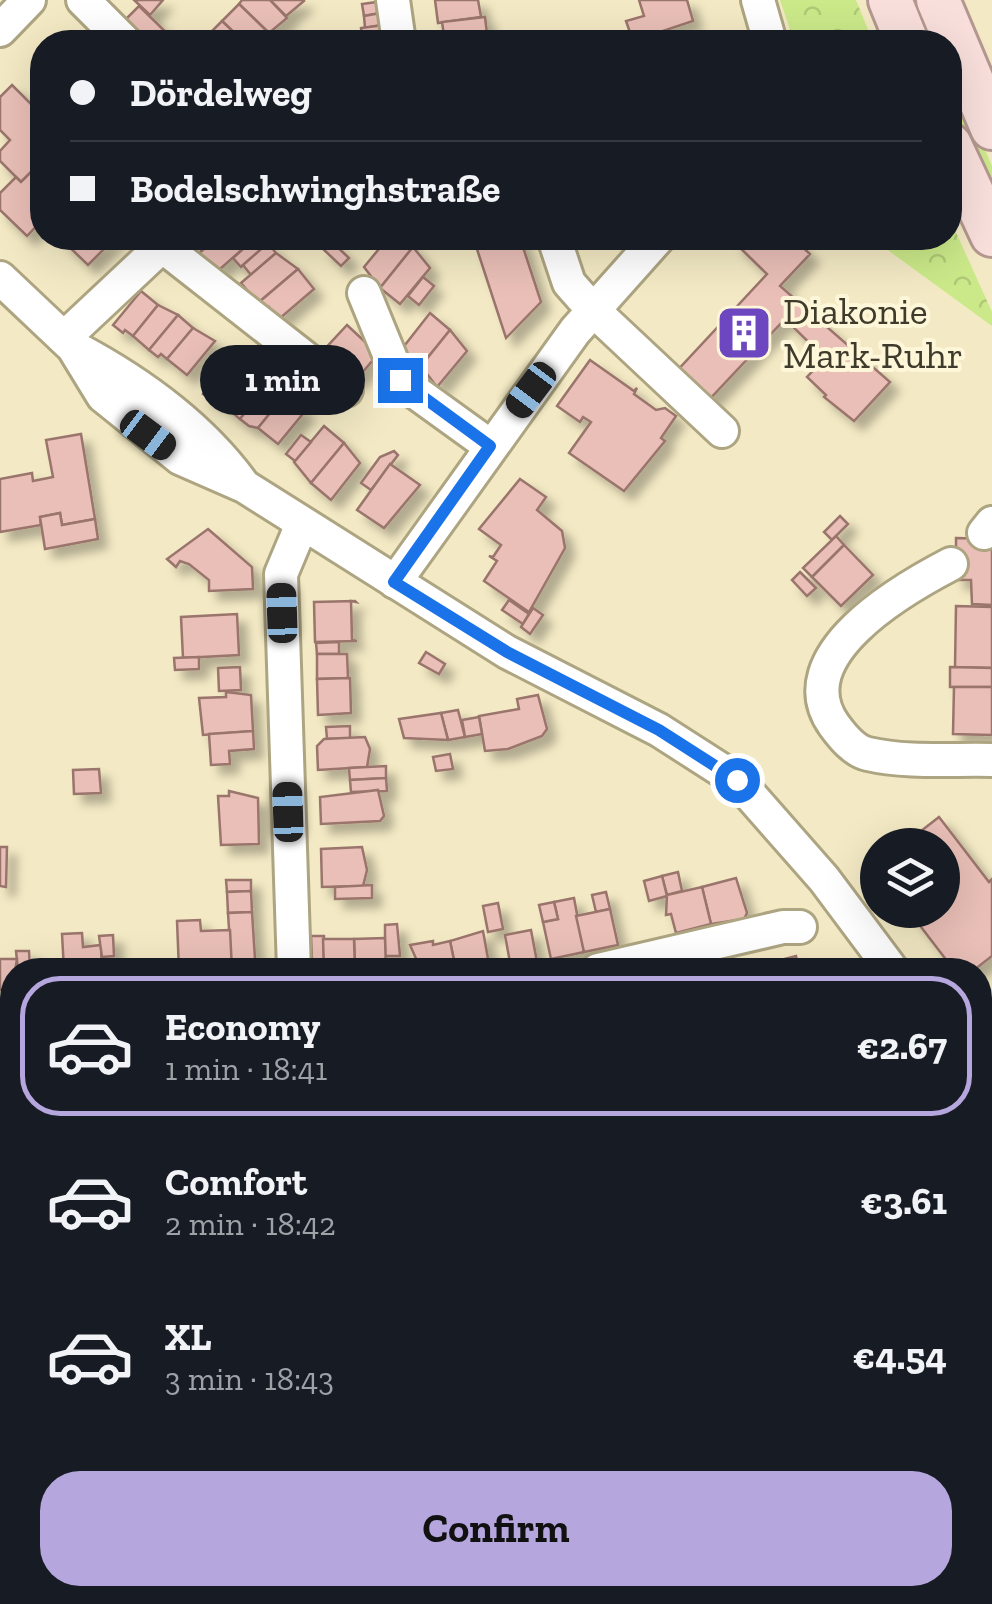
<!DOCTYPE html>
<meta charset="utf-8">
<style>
:root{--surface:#171b24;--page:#20242c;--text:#f1f3f6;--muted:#9ea1a6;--line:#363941;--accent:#b6a6de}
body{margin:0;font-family:"Zilla Slab",serif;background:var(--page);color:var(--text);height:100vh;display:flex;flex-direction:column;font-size:38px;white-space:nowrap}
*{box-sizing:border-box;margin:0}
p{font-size:32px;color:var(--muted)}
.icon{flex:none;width:55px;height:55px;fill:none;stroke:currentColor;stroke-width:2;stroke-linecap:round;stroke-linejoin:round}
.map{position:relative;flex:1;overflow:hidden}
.drawer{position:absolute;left:0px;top:958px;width:992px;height:648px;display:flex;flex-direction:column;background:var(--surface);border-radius:40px 40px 0 0;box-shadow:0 10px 40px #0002}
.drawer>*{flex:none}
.hud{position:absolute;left:30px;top:30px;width:932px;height:220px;border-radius:40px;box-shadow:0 10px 40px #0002;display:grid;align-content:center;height:220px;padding:0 40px;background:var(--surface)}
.buttons{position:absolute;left:860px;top:828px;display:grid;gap:20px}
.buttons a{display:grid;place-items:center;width:100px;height:100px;border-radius:50%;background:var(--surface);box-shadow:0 10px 40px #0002;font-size:50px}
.end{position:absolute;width:45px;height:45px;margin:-22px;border:12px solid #1a73e8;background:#fff;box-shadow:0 0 0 5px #fff}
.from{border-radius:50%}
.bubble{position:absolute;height:70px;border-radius:35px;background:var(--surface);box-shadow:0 10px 40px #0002;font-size:32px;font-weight:800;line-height:70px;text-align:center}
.car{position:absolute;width:30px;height:60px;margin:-30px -15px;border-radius:12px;box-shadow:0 0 8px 2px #0007;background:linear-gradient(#222 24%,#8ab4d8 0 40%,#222 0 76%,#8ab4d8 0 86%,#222 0)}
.hud b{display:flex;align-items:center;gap:35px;height:95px;font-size:38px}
.hud b+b{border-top:2px solid var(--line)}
.hud i{width:25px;height:25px;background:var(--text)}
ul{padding:18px 0 0;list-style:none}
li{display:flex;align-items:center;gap:30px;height:140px;margin:0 20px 15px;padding:0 20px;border:5px solid transparent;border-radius:40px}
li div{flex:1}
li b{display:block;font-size:38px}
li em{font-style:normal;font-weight:800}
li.selected{border-color:var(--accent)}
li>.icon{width:90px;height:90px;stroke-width:1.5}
.primary-button{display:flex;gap:20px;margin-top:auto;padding:20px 40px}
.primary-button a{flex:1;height:115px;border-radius:40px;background:var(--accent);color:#111;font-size:40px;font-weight:800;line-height:115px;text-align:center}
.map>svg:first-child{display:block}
.grass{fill:#cbe989}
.forest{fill:url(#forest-crowns)}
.building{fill:#e9bfb7;stroke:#9a746c;stroke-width:2.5;filter:url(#shadow)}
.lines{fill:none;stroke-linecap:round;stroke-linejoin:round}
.minor-casing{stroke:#ada481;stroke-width:38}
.major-casing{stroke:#b4988f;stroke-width:48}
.minor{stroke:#fff;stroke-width:32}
.major{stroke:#f8dfdc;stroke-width:42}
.route{stroke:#1a73e8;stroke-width:12}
.labels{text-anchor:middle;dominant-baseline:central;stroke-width:8;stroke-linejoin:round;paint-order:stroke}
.poi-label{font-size:38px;fill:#3f3b2c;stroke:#fef6d8;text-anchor:start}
</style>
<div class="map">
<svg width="992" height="1604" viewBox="0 0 992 1604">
<defs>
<pattern id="forest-crowns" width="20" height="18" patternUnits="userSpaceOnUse" patternTransform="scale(2.5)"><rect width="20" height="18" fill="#cbe989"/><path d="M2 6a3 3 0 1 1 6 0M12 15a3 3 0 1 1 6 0" fill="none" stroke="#afc976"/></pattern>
<filter id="shadow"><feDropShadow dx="9" dy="9" stdDeviation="5" flood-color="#0004"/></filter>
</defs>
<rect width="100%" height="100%" fill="#f3e9c4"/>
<polygon class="grass" points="950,69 992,166 992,200 950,105"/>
<g class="forest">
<polygon points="780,0 856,0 873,42 794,42"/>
<polygon points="950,219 992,312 992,326 889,251 879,238 950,238"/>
</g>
<g class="building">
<polygon points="134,0 163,0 150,15"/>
<polygon points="242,0 270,0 287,18 269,33 239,4"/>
<polygon points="270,0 303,0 304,1 286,16"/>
<polygon points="435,0 478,0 481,17 438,23"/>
<polygon points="639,0 687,0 693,21 633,41 626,21 644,16"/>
<polygon points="384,1 386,12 364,16 362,4"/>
<polygon points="239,4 269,33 264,42 244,42 222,21"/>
<polygon points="139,6 174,40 171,42 144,42 123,22"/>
<polygon points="386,12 387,24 365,28 364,16"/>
<polygon points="485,17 488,42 445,42 442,22"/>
<polygon points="222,21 244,42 209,42 205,38"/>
<polygon points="384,25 385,37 363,40 361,28"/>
<polygon points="12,85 42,115 42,172 37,166 21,182 0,161 0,151 10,140 0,130 0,97"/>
<polygon points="37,166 42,172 42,220 27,236 0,210 0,193 16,177 21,182"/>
<polygon points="60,238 115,238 88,265"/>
<polygon points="183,238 217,238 198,254"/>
<polygon points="217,238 253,238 254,239 219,270 198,254"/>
<polygon points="388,238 401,238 413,247 380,288 364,267"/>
<polygon points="493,238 520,238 541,302 506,338 475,243"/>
<polygon points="738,238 793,238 810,254 780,286 890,382 854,421 824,397 826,395 807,377 825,358 785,319 706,403 675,373 767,274 734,242"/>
<polygon points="254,239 262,249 241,267 233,258"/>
<polygon points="330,240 349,258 341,266 322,248"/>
<polygon points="268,243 276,253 251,275 243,265"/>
<polygon points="413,247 430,268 400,304 380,288"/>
<polygon points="276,253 298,269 258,303 241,283"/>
<polygon points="298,269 314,289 279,319 269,307 265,311 258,303"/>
<polygon points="423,277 434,286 419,305 408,296"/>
<polygon points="141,291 158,305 133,336 125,330 123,333 113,325"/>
<polygon points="158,305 178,315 149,350 133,336"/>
<polygon points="430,313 450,330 421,366 401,350"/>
<polygon points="178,315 193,328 167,359 161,354 158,357 149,350"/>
<polygon points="347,325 378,354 356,380 322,352"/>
<polygon points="193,328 215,341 187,375 167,359"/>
<polygon points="450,330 467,351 437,387 421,366"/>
<polygon points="232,360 249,374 223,405 216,399 214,402 203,394"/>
<polygon points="590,360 634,391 637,388 634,394 656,410 665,408 676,416 661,438 665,441 624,491 569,453 591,422 583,417 580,422 557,406"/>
<polygon points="249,374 268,384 240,419 223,405"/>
<polygon points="268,384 283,397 258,428 249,426 240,419"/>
<polygon points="283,397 306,410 278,444 258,428"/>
<polygon points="324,426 344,443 311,483 294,462"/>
<polygon points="81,434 95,519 62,525 60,513 40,517 41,525 0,532 0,479 32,473 33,481 53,477 46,440"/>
<polygon points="301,435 311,442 295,461 286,454"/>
<polygon points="344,443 360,463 331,500 311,483"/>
<polygon points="394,451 398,455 371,490 361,483 380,457"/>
<polygon points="390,464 420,485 384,528 357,510"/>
<polygon points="520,479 546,497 537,510 562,531 565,548 529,612 484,581 497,561 489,556 493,557 501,545 479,529"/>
<polygon points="60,513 62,525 95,519 98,539 45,549 40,517"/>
<polygon points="840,516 848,524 832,540 824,532"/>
<polygon points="208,529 252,567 253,589 209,591 209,580 189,564 180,561 176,567 167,559"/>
<polygon points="836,536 844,545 812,577 803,568"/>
<polygon points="956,538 992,539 992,605 972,604 971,580 956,580"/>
<polygon points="844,545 873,575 841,606 812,577"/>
<polygon points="800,572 816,588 807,596 792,580"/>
<polygon points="509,600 529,614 523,624 502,610"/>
<polygon points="351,601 352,640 357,641 315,642 314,602 355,601 356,602"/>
<polygon points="956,606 992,607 992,668 955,667"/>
<polygon points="533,608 543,615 530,634 521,627"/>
<polygon points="237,614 239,655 183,658 181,617"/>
<polygon points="339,642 339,654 317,654 316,643"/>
<polygon points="426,652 445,664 439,674 419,663"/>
<polygon points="317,654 347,654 348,678 317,679"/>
<polygon points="199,657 199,669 175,670 174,658"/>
<polygon points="240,667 241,690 219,691 218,668"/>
<polygon points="950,667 992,668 992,687 950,687"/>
<polygon points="350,678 351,713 318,715 317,679"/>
<polygon points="954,687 992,687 992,735 953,734"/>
<polygon points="226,692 251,695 253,731 203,735 199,698 226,697"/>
<polygon points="538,695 547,729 542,736 508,749 485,751 479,716 519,709 517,699"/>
<polygon points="458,710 465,737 448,740 441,713"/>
<polygon points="441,713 448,740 404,738 399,719"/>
<polygon points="479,717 482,734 465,737 462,720"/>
<polygon points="350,726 350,738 327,739 326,727"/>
<polygon points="253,731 254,749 229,751 230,764 211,765 209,734"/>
<polygon points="365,737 370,749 367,767 318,770 317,746 324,739"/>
<polygon points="450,754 453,769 436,771 433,757"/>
<polygon points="386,766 386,778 350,780 349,768"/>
<polygon points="99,769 101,793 74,794 73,770"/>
<polygon points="386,778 387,791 351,792 350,780"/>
<polygon points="378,790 384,816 380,821 321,824 320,797"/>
<polygon points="229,791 258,798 259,844 221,845 218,796 229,796"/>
<polygon points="939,817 989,882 992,879 992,956 974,970 954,970 908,910 942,910 942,845 903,845"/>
<polygon points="0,847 7,847 6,887 0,886"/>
<polygon points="362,847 367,870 363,886 322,887 321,849"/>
<polygon points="678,872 682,891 667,895 662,876"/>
<polygon points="662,876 667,896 649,901 644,881"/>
<polygon points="736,878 747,913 744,919 711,924 702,887"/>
<polygon points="226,880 251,880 251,891 227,892"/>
<polygon points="372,885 372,898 335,899 335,887"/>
<polygon points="702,887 711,924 676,933 671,914 666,915 667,895"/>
<polygon points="251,891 252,912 228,913 227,892"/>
<polygon points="606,892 610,909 596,912 592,895"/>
<polygon points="574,898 584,952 551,959 543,922 558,919 554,902"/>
<polygon points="554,902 558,919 543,922 539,905"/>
<polygon points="498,903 503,929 488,932 483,906"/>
<polygon points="610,909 618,945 584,952 576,916"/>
<polygon points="252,912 255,959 231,960 228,913"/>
<polygon points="200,920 201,931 230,930 232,970 179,970 177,921"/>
<polygon points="397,924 400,956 385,956 385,925"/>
<polygon points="531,930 537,962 511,968 505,935"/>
<polygon points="483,931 490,970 456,970 450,941"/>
<polygon points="82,933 83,947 101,945 102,970 64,970 62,934"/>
<polygon points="113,935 114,956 102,957 99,936"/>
<polygon points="311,936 324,936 324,960 312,960"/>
<polygon points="385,938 386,970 355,970 354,939"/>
<polygon points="323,939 354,939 355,970 324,970"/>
<polygon points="433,941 433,945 450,941 456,970 421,970 410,945"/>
<polygon points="16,951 29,951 30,970 18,970"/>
<polygon points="796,956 799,970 775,970 773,962"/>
<polygon points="0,959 17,959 12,989 0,990"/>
<polygon points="766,960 768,970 725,970"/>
<polygon points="992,1229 992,1310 988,1304 980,1309 980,1236"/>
<polygon points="980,1423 992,1443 991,1483 980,1465"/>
</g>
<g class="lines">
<g class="minor-casing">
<g id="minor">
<polyline points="83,0 125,42"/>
<polyline points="393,0 399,42"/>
<polyline points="758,0 770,42"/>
<polyline points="0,30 29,0"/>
<polyline points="554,238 569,283 592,309 722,431"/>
<polyline points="0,278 73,347 103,396 180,458 244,486 507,652 659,730 737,780 824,879 892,970"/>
<polyline points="364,293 400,381 490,446"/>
<polyline points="64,338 162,246 346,390"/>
<path d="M75,348c64,34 123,76 166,134"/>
<polyline points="984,533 992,523"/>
<path d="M951,564c-48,25 -166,92 -117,161 8,11 20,26 34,29 38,9 85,5 124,6"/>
<polyline points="395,582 575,331 658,238"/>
<polyline points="294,970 281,574 302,524"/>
<polyline points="598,970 783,927 800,927"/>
<polyline points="0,1024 12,1023"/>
<polyline points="980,1037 992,1027"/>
<polyline points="980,1085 992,1102"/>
<polyline points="980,1537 992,1551"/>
<polyline points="417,1604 423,1592"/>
</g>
</g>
<g class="major-casing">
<g id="major">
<polyline points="890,0 907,42"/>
<polyline points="938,0 992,128"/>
<polyline points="950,145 992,235"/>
</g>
</g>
<use href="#minor" class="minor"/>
<use href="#major" class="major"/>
</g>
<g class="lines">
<polyline class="route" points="400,380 490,446 394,582 507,652 659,730 737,780"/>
</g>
<defs>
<g id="building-square" transform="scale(2.875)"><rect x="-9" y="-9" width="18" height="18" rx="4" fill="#6d47c0" stroke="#fef6d8"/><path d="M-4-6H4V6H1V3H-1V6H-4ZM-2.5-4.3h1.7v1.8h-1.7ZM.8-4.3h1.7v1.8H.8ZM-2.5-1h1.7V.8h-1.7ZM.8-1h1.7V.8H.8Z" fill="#fff"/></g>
</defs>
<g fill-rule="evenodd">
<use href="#building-square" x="744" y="333"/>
</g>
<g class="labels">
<g class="poi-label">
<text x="783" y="311">Diakonie<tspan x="783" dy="44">Mark-Ruhr</tspan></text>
</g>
</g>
</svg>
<div class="buttons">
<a><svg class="icon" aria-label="layers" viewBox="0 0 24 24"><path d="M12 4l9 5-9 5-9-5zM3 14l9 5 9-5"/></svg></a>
</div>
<i class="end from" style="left:737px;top:780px"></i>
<i class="end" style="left:400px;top:380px"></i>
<div class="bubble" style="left:200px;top:345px;width:165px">1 min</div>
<i class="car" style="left:531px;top:390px;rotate:217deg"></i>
<i class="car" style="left:148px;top:435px;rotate:127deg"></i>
<i class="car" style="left:282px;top:613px;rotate:358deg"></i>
<i class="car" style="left:288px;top:812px;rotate:358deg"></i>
<div class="hud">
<b><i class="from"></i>Dördelweg</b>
<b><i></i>Bodelschwinghstraße</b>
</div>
<section class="drawer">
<ul>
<li class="selected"><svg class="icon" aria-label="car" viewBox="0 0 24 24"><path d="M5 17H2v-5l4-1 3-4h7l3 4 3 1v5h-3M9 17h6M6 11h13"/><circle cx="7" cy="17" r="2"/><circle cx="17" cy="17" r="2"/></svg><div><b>Economy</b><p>1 min · 18:41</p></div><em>€2.67</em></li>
<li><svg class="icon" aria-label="car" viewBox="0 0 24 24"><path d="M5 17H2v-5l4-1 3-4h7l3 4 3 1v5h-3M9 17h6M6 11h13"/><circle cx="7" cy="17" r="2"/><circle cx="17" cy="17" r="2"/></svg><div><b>Comfort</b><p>2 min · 18:42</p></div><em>€3.61</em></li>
<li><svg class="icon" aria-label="car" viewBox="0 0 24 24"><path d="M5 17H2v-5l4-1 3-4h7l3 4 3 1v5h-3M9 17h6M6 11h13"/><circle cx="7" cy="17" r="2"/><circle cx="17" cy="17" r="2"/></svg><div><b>XL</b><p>3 min · 18:43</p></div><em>€4.54</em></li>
</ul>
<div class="primary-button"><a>Confirm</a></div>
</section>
</div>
